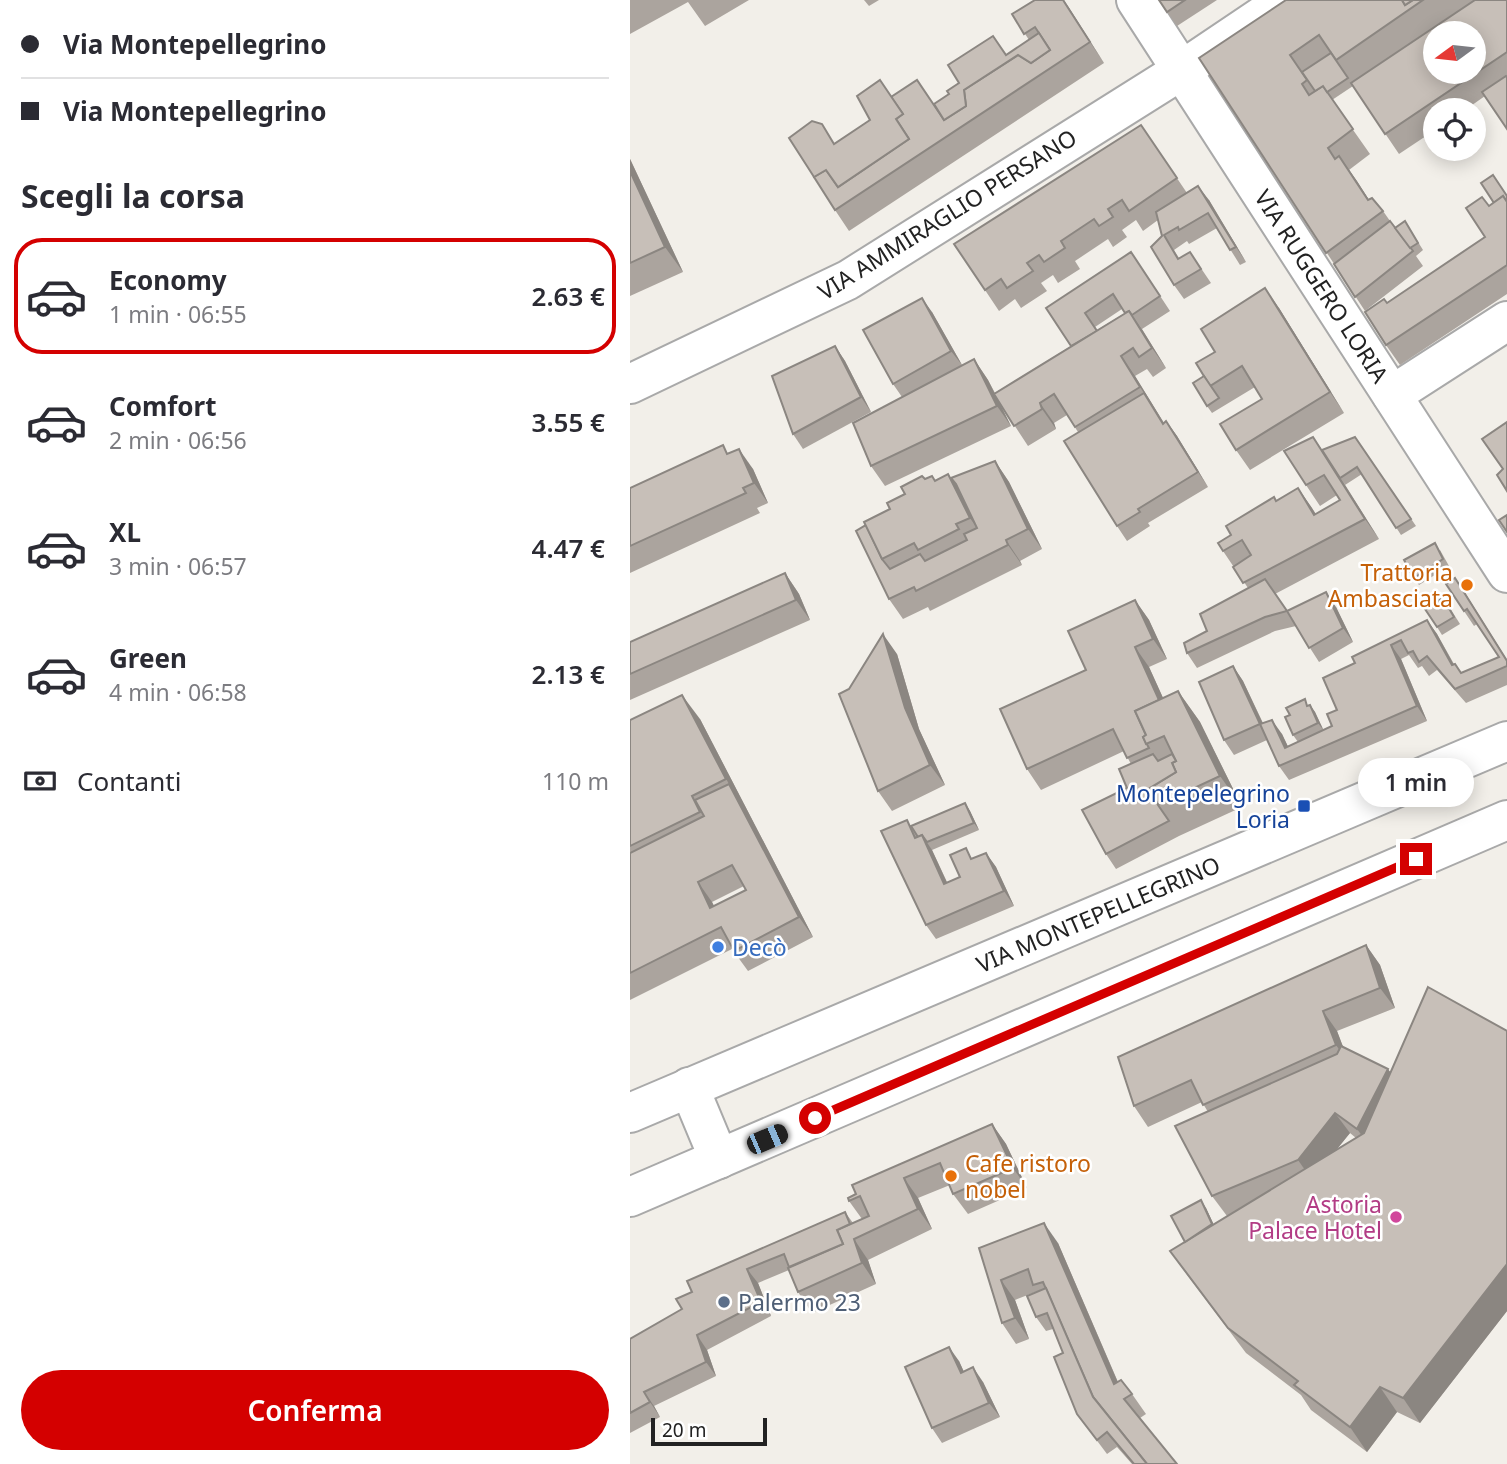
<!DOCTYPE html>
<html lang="it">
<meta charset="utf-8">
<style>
:root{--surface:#fff;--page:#f7f7f7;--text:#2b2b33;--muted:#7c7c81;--line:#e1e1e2;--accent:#d40000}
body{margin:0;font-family:"Noto Sans",sans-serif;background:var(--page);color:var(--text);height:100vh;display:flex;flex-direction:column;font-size:26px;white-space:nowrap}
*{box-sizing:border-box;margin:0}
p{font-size:23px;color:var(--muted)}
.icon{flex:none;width:38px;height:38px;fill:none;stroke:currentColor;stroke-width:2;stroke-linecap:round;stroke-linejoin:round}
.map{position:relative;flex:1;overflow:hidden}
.details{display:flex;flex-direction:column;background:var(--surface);width:630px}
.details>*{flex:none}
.banner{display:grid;align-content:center;height:154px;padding:0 21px;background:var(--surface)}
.needle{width:46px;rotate:255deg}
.fabs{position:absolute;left:793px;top:21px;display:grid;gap:14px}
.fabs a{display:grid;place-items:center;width:63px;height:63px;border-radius:50%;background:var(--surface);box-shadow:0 4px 18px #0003;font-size:35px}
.scale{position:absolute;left:21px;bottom:18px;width:116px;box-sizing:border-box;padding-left:7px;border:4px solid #222;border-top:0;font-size:19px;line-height:24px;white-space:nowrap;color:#222;-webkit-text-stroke:5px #fff;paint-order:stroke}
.end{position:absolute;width:32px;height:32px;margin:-16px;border:9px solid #d40000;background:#fff;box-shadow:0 0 0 4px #fff}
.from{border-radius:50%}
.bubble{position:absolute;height:49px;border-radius:24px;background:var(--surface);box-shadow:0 4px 18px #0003;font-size:23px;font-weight:600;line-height:49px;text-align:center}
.car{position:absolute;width:21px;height:42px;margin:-21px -10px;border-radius:9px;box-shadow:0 0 5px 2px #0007;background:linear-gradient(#222 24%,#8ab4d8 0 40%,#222 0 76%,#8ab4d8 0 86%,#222 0)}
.banner b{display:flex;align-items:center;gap:24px;height:66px;font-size:26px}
.banner b+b{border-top:2px solid var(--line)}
.banner i{width:18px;height:18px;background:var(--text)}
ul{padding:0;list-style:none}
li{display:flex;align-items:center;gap:21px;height:116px;margin:0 14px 10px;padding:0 7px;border:4px solid transparent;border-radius:28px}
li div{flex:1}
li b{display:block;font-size:26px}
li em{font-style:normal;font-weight:600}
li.on{border-color:var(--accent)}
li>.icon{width:63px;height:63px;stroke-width:1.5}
h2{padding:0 21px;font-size:32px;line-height:84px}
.pay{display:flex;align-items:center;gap:18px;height:77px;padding:0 21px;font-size:26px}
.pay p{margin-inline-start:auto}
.primary-button{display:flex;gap:14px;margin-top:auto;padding:14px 21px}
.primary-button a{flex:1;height:80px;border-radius:42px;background:var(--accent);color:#fff;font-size:28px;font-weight:600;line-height:80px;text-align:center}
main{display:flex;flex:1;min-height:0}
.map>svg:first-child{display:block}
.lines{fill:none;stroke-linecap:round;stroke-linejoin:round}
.minor-casing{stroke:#a9a9a9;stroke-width:42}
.minor{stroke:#fff;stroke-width:38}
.wall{fill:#aba49e;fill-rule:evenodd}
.shaded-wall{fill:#8b8681}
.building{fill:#c7bfb8;stroke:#8b8681;stroke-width:2;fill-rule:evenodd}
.route{stroke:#d40000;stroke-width:9}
.food-dot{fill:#e8710a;stroke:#fff;stroke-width:2.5}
.transit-dot{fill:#1a4fb4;stroke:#fff;stroke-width:2.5}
.shop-dot{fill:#3f7fe0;stroke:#fff;stroke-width:2.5}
.hotel-dot{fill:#d1479c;stroke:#fff;stroke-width:2.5}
.service-dot{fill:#5c6f8a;stroke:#fff;stroke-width:2.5}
.labels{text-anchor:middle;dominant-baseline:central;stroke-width:5;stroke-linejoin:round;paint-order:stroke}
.street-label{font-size:23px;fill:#222;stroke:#fff}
.food-label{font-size:23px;fill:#c56008;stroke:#fff;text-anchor:end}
.transit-label{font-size:23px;fill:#164399;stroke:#fff;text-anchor:end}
.shop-label{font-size:23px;fill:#366cbe;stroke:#fff;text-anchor:start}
.hotel-label{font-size:23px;fill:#b23c85;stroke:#fff;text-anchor:end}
.service-label{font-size:23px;fill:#4e5e75;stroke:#fff;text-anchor:start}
</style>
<main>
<section class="details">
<div class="banner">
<b><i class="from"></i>Via Montepellegrino</b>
<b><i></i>Via Montepellegrino</b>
</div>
<h2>Scegli la corsa</h2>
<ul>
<li class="on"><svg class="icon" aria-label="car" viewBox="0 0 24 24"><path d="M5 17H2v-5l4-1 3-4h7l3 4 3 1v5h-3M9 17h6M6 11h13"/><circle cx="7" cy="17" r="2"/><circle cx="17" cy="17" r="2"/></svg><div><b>Economy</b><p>1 min · 06:55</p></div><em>2.63 €</em></li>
<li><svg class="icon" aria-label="car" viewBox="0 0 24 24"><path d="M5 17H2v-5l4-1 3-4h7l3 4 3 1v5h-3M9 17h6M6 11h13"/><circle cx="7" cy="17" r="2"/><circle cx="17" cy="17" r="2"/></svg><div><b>Comfort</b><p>2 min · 06:56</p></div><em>3.55 €</em></li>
<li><svg class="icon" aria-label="car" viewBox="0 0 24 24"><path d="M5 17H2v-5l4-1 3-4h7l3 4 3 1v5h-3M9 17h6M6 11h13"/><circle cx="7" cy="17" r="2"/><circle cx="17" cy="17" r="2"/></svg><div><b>XL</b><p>3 min · 06:57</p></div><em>4.47 €</em></li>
<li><svg class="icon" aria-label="car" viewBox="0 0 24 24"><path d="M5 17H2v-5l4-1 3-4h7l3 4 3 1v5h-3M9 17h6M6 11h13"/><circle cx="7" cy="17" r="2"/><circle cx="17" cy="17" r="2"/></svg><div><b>Green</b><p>4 min · 06:58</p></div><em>2.13 €</em></li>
</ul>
<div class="pay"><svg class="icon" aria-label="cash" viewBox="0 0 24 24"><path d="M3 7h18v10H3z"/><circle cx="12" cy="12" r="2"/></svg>Contanti<p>110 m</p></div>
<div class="primary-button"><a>Conferma</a></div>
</section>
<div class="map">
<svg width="877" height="1464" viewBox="0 0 877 1464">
<rect width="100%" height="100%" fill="#f2efe9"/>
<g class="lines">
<g class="minor-casing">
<g id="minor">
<polyline points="506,0 877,573"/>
<polyline points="0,384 218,280 552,70 656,0"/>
<polyline points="762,395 877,321"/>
<polyline points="59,1087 89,1159"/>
<polyline points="0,1113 877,741"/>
<polyline points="0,1197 877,820"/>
</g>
</g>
<use href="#minor" class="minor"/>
</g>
<g class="wall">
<polygon points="0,0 119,0 75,26 58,2 0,34"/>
<polygon points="234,0 249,0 239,6"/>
<polygon points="405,0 434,0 474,63 219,231 205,210 205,143 240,120 262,97 304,104 399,40 382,14"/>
<polygon points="529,0 587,0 547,26"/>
<polygon points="656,0 877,0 877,129 855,96 835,110 805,110 805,130 769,154 723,86 702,100 740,154 719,170 739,200 753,211 765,228 775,221 793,250 786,256 793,266 735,311 569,58"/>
<polygon points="511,125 557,193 579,200 616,262 610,265 587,228 559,244 557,241 544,250 549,258 560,252 581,283 554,299 544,285 528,220 513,231 506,220 492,230 497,237 483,247 478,239 445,261 450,269 428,283 423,275 411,283 417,291 391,308 385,299 369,311 355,290"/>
<polygon points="0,159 53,272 0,296"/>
<polygon points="877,196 877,294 770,365 756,345 757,303 855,237 859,206"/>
<path d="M511,267l29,44 -28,18 24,39 -13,9 -6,-8 -12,7 29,47 2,-2 11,15 31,51 -60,36 2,3 -23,15 -10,-15 -39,-94 -11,-17 -13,8 2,6 -28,17 -29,-44 12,24 -126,60 -14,-20 31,-69 -9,-13 39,-72 30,53 -26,15 38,-21 14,21 7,13 76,-47 -25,-38zM492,309l3,4 -28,17 -2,-3z"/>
<polygon points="649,308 714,413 620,470 606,450 632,399 625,387 582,413 577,406 574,376 585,352"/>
<polygon points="205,346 215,361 241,412 173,449 163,434"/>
<polygon points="725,437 786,526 771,535 732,474 715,485 714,483 749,539 645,594 657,611 706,607 723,642 689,662 666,626 645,631 567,668 557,653 577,631 618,588 593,551 647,501 668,488 686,514 710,500 707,495 690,506 676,485 692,450"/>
<polygon points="99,453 123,469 138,503 127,508 130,513 0,573 0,488"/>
<polygon points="365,461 379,482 412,549 390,561 392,565 300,611 298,607 273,619 259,599 226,531 260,509 275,494 295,479 305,480 318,474 321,478"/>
<polygon points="810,550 819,566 789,585 784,578"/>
<polygon points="155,573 169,594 180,620 0,700 0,642"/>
<polygon points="835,593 877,660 877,685 836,703 807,670 799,676 792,666 788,668 779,655 771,659 797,721 659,780 649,766 637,740 604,755 594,740 603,666 613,681 633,723 652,734 658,747 668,742 663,735 679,705 680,705 685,712 693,730 702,726 707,710 725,663 797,620 807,634 824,664 832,673 869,657 847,624 844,626 834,611"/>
<polygon points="505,600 519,620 537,659 519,667 533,698 548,691 570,722 612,807 549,836 486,869 476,854 497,788 501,764 494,751 411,790 397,769 456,670"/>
<polygon points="818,605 830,624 812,635 807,627"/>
<polygon points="267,654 289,729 315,785 262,811 248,791 219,689"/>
<path d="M70,719l113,218 -65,34 -16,-22 -102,51v-280zM114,886l2,4 -32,16 -2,-4z"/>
<polygon points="335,803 340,811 349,830 302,850 317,882 330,877 343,858 356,853 366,867 384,906 306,939 296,925 281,826"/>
<path d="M736,945l14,20 15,43 -58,23 6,16 48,25 116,-41v280l-87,112 -23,-11 -30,40 -56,-42 -10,-15 -55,-42 -58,-77 -18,-25 15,-9 21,-34 8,17 16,-10 -3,1 -15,-20 -4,-84 -6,-10 -54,25 -14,-21zM720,1133l6,5 -20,12z"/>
<polygon points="362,1124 376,1144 397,1188 338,1214 323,1194 320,1185 288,1198 302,1229 238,1260 246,1284 182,1313 168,1292 159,1270 128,1283 141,1316 77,1350 86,1376 24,1406 30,1417 0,1433 0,1339 52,1309 62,1292 215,1212 223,1223 232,1219 219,1201"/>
<polygon points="428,1243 488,1382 502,1394 516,1414 510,1418 547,1464 502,1464 487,1447 477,1454 447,1414 433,1353 423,1329 416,1331 406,1317 408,1291 385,1300 399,1339 386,1344 372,1323 349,1248"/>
<polygon points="329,1361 334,1372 353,1382 370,1417 312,1443 302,1428"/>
</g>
<g class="shaded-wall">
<polygon points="433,0 439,8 474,63 460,42"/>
<polygon points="709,156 727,181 748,214 738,200"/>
<polygon points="0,159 53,272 35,247 0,171"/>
<polygon points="568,186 579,200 616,262 606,247"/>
<polygon points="635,288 649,308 714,413 700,392"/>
<polygon points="292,298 302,312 332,365 321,351"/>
<polygon points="499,311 513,331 536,368 522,348"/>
<polygon points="205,346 215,361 241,412 231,397"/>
<polygon points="491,356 505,376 543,438 510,387"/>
<polygon points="344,359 358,380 381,426 367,406"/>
<polygon points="410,403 424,423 426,429 412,409"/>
<polygon points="536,421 547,436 578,487 568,472"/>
<polygon points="683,437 697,457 749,539 735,519"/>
<polygon points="109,449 123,469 138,503 124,483"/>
<polygon points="365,461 379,482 412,549 398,529"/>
<polygon points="318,474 340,505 361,548 340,518"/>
<polygon points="668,488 682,508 698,535 684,515"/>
<polygon points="376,540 390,561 392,565 378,545"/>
<polygon points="155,573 169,594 180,620 166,600"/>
<polygon points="825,578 835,593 877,660 877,661"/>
<polygon points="696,592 706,607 723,642 713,628"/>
<polygon points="505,600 519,620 537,659 523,639"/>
<polygon points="797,620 807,634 832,680 822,665"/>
<polygon points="253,634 267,654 289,729 315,785 300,765 275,708"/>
<polygon points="761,645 771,659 797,721 787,706"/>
<polygon points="505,647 519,667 548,731 534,711"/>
<polygon points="603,666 613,681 640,739 630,724"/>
<polygon points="548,691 570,722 612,807 590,776"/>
<polygon points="52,695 70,719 183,937 169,917"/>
<polygon points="680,705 685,712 694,731 688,723"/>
<polygon points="642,720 652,734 664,759 655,748"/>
<polygon points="335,803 340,811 349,830 344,823"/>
<polygon points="292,835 302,850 324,898 314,884"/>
<polygon points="356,853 366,867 384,906 374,891"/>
<polygon points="68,882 82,902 95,928 80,908"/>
<polygon points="736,945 750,965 765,1008 750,988"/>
<polygon points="693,1011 707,1031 720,1065 706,1045"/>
<polygon points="758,1069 772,1089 742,1149 727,1129"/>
<polygon points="705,1113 720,1133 682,1180 668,1160"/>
<polygon points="362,1124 376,1144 397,1188 383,1168"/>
<polygon points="274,1178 288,1198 302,1229 288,1209"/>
<polygon points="571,1200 576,1208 587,1232 582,1224"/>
<polygon points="414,1223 428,1243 495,1399 484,1384"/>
<polygon points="224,1239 238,1260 246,1284 232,1263"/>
<polygon points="877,1264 877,1311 790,1423 773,1398"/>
<polygon points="117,1269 128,1283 141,1316 131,1302"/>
<polygon points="371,1280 385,1300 399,1339 385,1318"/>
<polygon points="67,1335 77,1350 86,1376 76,1362"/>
<polygon points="319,1347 329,1361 341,1388 331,1373"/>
<polygon points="343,1367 353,1382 370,1417 359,1403"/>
<polygon points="750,1387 767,1412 737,1452 720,1427"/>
<polygon points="14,1392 24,1406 30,1417 20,1402"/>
</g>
<g class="building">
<polygon points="405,0 433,0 460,42 205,210 184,177 196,170 208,187 279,139 266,119 273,114 261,97 287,80 314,120 336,106 334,90 388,55 401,63 420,50 405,27 394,34 382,14"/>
<polygon points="529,0 555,0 537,12"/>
<polygon points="656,0 772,0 775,5 783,0 793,0 706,60 689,35 660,55 677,80 672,84 679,95 693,86 723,129 698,148 705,159 709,156 738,200 742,198 753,211 696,253 569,58"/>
<polygon points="772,0 783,0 775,5"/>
<path d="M845,0h32v52l-122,82 -34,-51zM805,33h39v39h-39z"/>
<polygon points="409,33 420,50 401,63 388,55 334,90 336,106 314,120 304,104 319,94 317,91 329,83 318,65 363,36 376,55"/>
<polygon points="701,53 718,78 697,92 693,86 685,91 672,72"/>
<polygon points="876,76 877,77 877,129 852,92"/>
<polygon points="250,80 273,114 266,119 279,139 208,187 196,170 184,177 159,138 182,121 192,124 204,144 240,120 227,96"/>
<polygon points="511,125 547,178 499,211 492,200 478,209 483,217 469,226 464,219 431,241 435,248 414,262 409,255 397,263 403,271 377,288 371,279 355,290 324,244"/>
<polygon points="0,171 35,247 0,263"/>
<polygon points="863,175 877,196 877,202 873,196 864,203 851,183"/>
<polygon points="568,186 606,247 600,250 578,213 549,230 548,227 534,235 548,259 560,252 571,269 544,285 521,247 532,236 526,212"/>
<polygon points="873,196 877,202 877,265 756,345 735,312 754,299 757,303 855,237 836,208 852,197 859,206"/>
<polygon points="760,221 783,251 725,297 704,264"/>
<polygon points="775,221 788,243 780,248 765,228"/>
<polygon points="501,252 530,296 502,315 499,311 495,313 483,294 455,313 467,331 441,346 416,308"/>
<polygon points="635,288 700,392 606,450 590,424 632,399 612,366 580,386 566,363 585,352 571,329"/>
<polygon points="292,298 321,351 263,384 233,330"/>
<polygon points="499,311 522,348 509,357 503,348 491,356 510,387 445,427 424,394 410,403 412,409 384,426 364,394"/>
<polygon points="205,346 231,397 163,434 142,376"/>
<polygon points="344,359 367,406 241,466 223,423"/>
<polygon points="574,376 589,398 577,406 563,383"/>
<polygon points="514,393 533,424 536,421 568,472 508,509 510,512 487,526 434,441"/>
<polygon points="877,422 877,491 867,475 873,469 852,439"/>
<polygon points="683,437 735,519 613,583 603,567 621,555 612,540 593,551 588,543 601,535 596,526 644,497 646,501 668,488 684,515 710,500 694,475 676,485 654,451"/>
<polygon points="725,437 781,519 766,528 727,467 710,478 692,450"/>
<polygon points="93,445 97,454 109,449 124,483 113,488 116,493 0,546 0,488"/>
<polygon points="365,461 398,529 376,540 378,545 286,591 284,587 259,599 226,531 236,525 252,559 260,569 290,554 295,561 337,540 334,534 347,528 326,484 321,478"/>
<polygon points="318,474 340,518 326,524 329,529 288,550 284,543 252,559 234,522 260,509 257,503 275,494 271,487 292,476 295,479 302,476 305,481"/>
<polygon points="877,515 877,532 869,520"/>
<polygon points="805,543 813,559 784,578 774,560"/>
<polygon points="155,573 166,600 0,674 0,642"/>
<polygon points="825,578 877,661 877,666 825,689 797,656 789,662 783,651 778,653 771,640 761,645 787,706 649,766 630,724 642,720 655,748 702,726 697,714 707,710 693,678 725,663 722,657 797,620 822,665 825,664 831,673 869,657 837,609 834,611 816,584"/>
<polygon points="635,579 657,611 635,617 557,653 554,643 577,631 570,614"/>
<polygon points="696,592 713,628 679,648 657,611"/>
<polygon points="813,598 824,617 807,627 795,609"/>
<polygon points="505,600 523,639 505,647 529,700 505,711 516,735 513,737 519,748 497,758 483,729 397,769 370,709 456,670 438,631"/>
<polygon points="253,634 275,708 300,765 248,791 209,694 219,689"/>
<polygon points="603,666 630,724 594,740 569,682"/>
<polygon points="548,691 590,776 528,805 520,788 546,772 542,763 546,761 534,736 516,744 513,737 516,735 505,711"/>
<polygon points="52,695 96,779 62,796 70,812 0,846 0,720"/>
<polygon points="675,699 677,706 680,705 688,723 663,735 655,717 660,715 656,708"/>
<polygon points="523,754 528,761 542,754 546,761 542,763 546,772 520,788 528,805 539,821 476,854 452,810 497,788 489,769"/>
<path d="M99,784l70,133 -65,34 -13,-24 -91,46v-120l74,-37 -9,-16zM102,865l14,25 -36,18 -12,-26z"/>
<polygon points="335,803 344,823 297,842 292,835 288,837 281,826"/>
<polygon points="277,820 285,838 292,835 314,884 330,877 320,855 336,848 341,859 356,853 374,891 296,925 251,831"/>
<polygon points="736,945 750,988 693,1011 706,1045 573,1105 561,1080 504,1106 488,1057"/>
<polygon points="798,987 877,1031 877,1264 773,1398 750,1387 720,1427 664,1385 668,1381 598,1328 540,1251 734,1133"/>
<polygon points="711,1046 758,1069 727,1129 705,1113 668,1160 582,1196 545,1126 707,1054"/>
<polygon points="362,1124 383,1168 323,1194 310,1163 274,1178 288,1209 224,1239 232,1263 168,1292 158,1268 213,1244 207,1230 239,1216 230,1196 219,1201 218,1198 226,1194 222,1185"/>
<polygon points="571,1200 582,1224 555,1242 541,1216"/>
<polygon points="215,1212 220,1224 207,1230 213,1244 159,1267 154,1254 117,1269 131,1302 67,1335 76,1362 14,1392 20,1402 0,1413 0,1339 52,1309 46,1299 62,1292 57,1281"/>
<polygon points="414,1223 484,1384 491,1380 502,1394 494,1399 547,1464 517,1464 463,1397 413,1282 403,1285 398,1269 371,1280 385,1318 372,1323 349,1248"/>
<polygon points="416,1288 463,1397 517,1464 504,1464 477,1432 467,1440 447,1414 424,1357 433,1353 417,1313 406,1317 397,1296"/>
<polygon points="319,1347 331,1373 343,1367 359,1403 302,1428 275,1367"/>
</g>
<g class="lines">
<polyline class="route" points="185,1118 786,859"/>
</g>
<g class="food-dot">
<circle cx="837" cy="585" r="7"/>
<circle cx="321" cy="1176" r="7"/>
</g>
<rect class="transit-dot" x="667" y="799" width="14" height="14" rx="3.5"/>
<circle class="shop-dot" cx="88" cy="947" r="7"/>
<circle class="hotel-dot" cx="766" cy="1217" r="7"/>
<circle class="service-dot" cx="94" cy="1302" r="7"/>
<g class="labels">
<g class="street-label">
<text transform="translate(317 214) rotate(-32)">VIA AMMIRAGLIO PERSANO</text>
<text transform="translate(692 286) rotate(57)">VIA RUGGERO LORIA</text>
<text transform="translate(468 914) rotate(-23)">VIA MONTEPELLEGRINO</text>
</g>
<g class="food-label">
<text x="823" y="572">Trattoria<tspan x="823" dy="26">Ambasciata</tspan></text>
<text x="335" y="1163" text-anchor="start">Cafe ristoro<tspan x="335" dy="26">nobel</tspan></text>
</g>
<g class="transit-label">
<text x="660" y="793">Montepelegrino<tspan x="660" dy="26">Loria</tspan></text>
</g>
<g class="shop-label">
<text x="102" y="947">Decò</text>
</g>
<g class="hotel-label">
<text x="752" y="1204">Astoria<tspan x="752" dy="26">Palace Hotel</tspan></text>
</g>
<g class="service-label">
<text x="108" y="1302">Palermo 23</text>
</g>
</g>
</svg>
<div class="fabs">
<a><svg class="needle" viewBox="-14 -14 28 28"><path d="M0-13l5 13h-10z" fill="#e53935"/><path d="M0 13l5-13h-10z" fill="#7c7c81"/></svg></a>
<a><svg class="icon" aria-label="locate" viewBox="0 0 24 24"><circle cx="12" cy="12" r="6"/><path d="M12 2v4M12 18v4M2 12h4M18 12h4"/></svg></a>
</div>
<div class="scale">20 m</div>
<i class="end from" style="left:185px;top:1118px"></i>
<i class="end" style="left:786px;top:859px"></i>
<div class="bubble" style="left:728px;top:758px;width:116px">1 min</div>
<i class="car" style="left:137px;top:1139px;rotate:67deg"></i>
</div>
</main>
